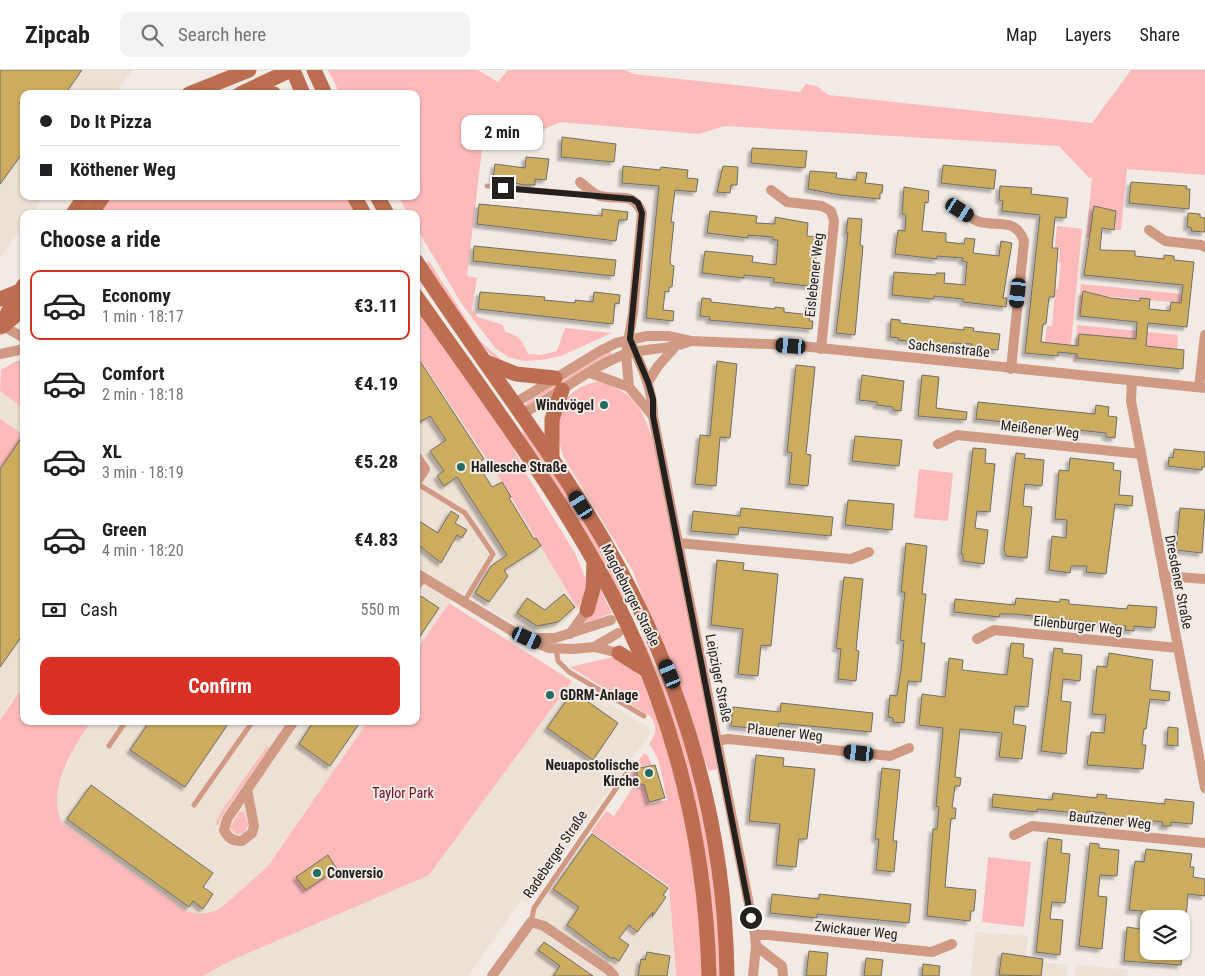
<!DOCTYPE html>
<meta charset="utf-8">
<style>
:root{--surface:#fff;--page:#f2f2f2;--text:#202124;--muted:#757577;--line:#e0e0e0;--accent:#d93025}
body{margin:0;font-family:"Roboto Condensed",sans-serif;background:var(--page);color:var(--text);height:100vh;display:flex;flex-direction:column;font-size:19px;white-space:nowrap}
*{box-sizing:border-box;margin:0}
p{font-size:16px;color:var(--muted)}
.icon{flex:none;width:28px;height:28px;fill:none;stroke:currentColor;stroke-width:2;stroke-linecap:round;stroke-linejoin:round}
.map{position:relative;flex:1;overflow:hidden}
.sheet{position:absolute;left:20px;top:140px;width:400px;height:515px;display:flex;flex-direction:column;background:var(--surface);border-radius:10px;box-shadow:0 1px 4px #0004}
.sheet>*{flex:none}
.banner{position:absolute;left:20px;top:20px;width:400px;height:110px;border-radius:10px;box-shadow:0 1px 4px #0004;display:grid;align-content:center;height:110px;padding:0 20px;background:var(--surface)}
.tools{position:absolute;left:1140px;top:840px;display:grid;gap:10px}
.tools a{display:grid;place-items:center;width:50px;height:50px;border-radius:10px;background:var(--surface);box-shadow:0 1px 4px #0004;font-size:25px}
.end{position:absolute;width:22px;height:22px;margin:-11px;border:6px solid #23201e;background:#fff;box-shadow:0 0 0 2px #fff}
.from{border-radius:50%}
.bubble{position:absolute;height:35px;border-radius:10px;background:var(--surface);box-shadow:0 1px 4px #0004;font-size:16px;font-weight:700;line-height:35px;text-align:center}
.car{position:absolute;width:15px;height:30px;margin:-15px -8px;border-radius:6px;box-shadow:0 0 4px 1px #0007;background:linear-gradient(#222 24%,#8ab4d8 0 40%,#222 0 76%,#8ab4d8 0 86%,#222 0)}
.banner b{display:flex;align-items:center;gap:18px;height:48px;font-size:19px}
.banner b+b{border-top:1px solid var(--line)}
.banner i{width:12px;height:12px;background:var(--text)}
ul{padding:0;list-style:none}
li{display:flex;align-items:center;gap:15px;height:70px;margin:0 10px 8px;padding:0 10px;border:2px solid transparent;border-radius:10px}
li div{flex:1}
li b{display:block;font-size:19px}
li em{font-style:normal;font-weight:700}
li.on{border-color:var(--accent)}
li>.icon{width:45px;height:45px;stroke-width:1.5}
h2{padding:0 20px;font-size:22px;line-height:60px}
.pay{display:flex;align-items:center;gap:12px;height:55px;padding:0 20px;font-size:19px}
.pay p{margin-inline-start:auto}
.button{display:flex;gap:10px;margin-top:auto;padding:10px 20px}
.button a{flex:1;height:58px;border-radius:10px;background:var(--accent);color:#fff;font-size:20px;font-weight:700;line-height:58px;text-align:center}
header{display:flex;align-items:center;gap:30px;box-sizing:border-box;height:70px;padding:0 25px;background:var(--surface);border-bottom:1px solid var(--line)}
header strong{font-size:24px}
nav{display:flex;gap:28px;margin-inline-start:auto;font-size:18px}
.search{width:350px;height:45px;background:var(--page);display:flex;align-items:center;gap:12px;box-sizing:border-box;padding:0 18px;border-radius:10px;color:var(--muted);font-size:19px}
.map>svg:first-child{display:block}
.built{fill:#ede0d4}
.green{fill:#fdbabb}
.building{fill:#ccad61;stroke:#6f6c65;filter:url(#shadow)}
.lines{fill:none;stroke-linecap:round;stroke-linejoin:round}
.lane{stroke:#d09984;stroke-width:5}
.street{stroke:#d09984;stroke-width:10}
.secondary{stroke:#bd6e50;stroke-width:15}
.route{stroke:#23201e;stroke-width:6}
.poi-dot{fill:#246b60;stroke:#f2ebe5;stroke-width:2}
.labels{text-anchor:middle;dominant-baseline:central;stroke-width:4;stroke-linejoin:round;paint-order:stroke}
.street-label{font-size:14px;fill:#23201e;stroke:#f2ebe5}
.poi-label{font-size:14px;font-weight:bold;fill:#23201e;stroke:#f2ebe5;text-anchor:start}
.park-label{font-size:14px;fill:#710d21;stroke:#f2ebe5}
</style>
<header>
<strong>Zipcab</strong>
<div class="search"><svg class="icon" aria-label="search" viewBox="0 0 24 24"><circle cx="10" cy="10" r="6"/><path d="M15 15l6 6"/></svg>Search here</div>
<nav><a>Map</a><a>Layers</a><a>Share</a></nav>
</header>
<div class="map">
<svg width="1205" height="906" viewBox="0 0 1205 906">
<defs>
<filter id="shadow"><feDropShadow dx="-3.5" dy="3.5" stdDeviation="1" flood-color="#0004"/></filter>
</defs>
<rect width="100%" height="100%" fill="#f2ebe5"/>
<g class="built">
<polygon points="0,0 132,0 116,24 24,24 24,126 44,126 31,144 24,144 24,155 0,188"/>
<polygon points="416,283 502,412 578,539 560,556 539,562 517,555 458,520 416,581"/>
<polygon points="0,321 24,339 24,615 0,649"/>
<polygon points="572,611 649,658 650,664 528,833 522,829 468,906 202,906 230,891 429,805"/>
<polygon points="91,651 368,651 268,796 222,837 211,842 199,844 186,841 62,753 56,742 55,733 59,715 76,673"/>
<polygon points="591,762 669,816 675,906 498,906 526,867 536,840"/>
<polygon points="975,862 1028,866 1025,890 1068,895 1066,906 971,906"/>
<polygon points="1076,894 1128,900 1127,906 1075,906"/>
</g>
<g class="green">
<path d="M328,0h150l20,12 10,-12h118l7,4 167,18 6,-8 11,2 11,9 264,28 39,-53h74v105l-78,-6 -6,61h-7l2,-19 -22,-5 -3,32h-5l6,-61 -3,1 -30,-32 -334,-20 -26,8 -139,-12 -31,14 -45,-4 -17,144 10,2 -5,32 6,7 25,8 2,7c15,3 17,9 23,22l13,1 16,-4 8,-23 47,5 -51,23 -20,4 -17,1 -16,-4 -13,-9 -32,-42 -47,-79v-13h-8l-10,-18h18v-102h-76z"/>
<polygon points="110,126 347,126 358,144 98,144"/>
<polygon points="1057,156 1082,159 1071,275 1045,272 1047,256 1052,256 1055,219 1058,219 1061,193 1059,192 1060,178 1055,177"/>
<polygon points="429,191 480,271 503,291 502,294 478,273 425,194"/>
<polygon points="1081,214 1182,224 1181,233 1092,225 1092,222 1083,221 1080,246 1078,246"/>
<polygon points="416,237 508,368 527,405 575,483 585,507 586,523 578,539 502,412 416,283"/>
<polygon points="1077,255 1178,265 1177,279 1144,275 1136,265 1136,271 1079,265 1076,292 1074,291"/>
<polygon points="610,281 612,284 526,337 524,336 532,327"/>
<polygon points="24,290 24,339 0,321 1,300 16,291"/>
<path d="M602,311c32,14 39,24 50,57l65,331 -8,2 -76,-200 -69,-113c-14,-37 -6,-71 38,-77z"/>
<polygon points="0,349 24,365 0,398"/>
<polygon points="521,354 574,433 625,523 627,537 624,538 525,372"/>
<polygon points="919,399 953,403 948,451 914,448"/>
<polygon points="598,515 612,543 584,554 594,537"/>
<path d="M449,533l123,78 -143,194 -199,86 -28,15h-202v-256l24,-35v36h67c-18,27 -45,69 -29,102l124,88 13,3 12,-2 11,-5 46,-41 100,-145h48v-70z"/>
<path d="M636,563l4,1 5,8c15,34 31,70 43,105 23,70 29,155 33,229h-7l-3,-69z"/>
<path d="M613,587c14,5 23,13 32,26 7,10 9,27 13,39 26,77 45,173 45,254h-27l-7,-90 -78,-54 15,-21 8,5 21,-32 1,-3 -8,-6 16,-22 4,3 4,9 -15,4 3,16 4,-1 5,20 18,-4c-5,-20 -5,-40 -18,-56 8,-11 9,-17 1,-28l-80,-49z"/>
<polygon points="267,676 269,678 221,747 218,755 215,755 219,745"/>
<polygon points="239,742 244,742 248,755 244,763 236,764 230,758"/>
<polygon points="988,787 1031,792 1024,857 982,852"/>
</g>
<g class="building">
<polygon points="0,0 82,0 65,24 24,24 24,81 0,114"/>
<polygon points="562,67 616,74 614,92 561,87"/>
<polygon points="752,78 807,81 805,98 751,93"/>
<polygon points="526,87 549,89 546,110 535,109 535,115 525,115 493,109 495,94 525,98"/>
<polygon points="943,95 996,100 994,119 941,113"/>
<polygon points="623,96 660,100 661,97 688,100 687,108 698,109 696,122 675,120 671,152 674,152 670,191 671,195 674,196 672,217 669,217 669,222 665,221 663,240 674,241 673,251 646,248 659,116 622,113"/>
<polygon points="723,96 738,97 737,115 731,115 730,123 717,122"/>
<polygon points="810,101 837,103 836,108 856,110 857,102 867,103 865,113 883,115 882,123 880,123 880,129 840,125 808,119"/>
<polygon points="1131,112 1187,116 1186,119 1190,119 1189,139 1129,133"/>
<polygon points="1000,116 1032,118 1031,124 1068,128 1066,148 1055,147 1052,178 1058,178 1055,218 1054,227 1049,227 1046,254 1043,254 1041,272 1078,276 1079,264 1136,269 1137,252 1080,246 1083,221 1111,228 1140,231 1140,228 1150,229 1149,239 1170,241 1171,232 1181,233 1183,215 1084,205 1094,136 1116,141 1114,160 1102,158 1100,180 1135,181 1135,186 1164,189 1164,185 1174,186 1174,190 1194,192 1187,257 1148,253 1146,276 1184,280 1183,299 1077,288 1077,284 1058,282 1058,286 1025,283 1040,145 1002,141 1003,131 999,130"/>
<polygon points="904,117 929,121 928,133 925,132 922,161 946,163 946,172 964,174 965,168 975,169 973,183 999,186 1001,171 1012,173 1003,228 1007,228 1006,237 963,232 963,229 934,226 933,229 892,225 894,202 936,205 936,203 945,203 944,213 965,215 967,192 962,191 963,188 937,186 937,189 895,184 898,160 905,161 906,145 902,144"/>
<polygon points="479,134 602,146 602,139 628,142 627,150 619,150 616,171 477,154"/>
<polygon points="710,141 757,146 756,153 775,154 775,147 808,153 807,166 820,167 819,176 817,176 814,208 818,208 817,217 773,212 774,208 744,205 744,208 702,203 705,181 753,186 752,192 776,195 778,170 773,170 773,167 748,165 748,168 707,163"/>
<polygon points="1188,143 1200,144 1200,147 1205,148 1205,162 1191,161 1192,158 1187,157"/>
<polygon points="848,148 862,149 860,175 863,176 855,265 836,263 848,163 846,163"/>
<polygon points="474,176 616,190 614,206 473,191"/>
<polygon points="480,222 545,227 544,230 575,233 575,230 593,232 594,222 620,225 619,234 615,233 613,254 478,239"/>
<polygon points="702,228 711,229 711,232 775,239 775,237 784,238 784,242 810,245 809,251 813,251 812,259 709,250 710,247 700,246"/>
<polygon points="891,249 900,250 900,253 964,260 964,257 974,258 973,261 1000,264 998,280 972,277 972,274 952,273 951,275 898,270 899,268 890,267"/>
<polygon points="416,285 484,389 477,393 492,417 502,412 511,427 509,428 534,469 536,468 541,476 504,500 508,506 489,532 475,523 491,496 507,485 457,407 444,416 437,406 444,401 430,381 446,370 430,346 420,352 416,346"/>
<polygon points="717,291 737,294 730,368 720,367 716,416 695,414 700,365 710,366"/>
<polygon points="796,295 815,297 806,384 811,385 808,416 789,414 792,383 787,382"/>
<polygon points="862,305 904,311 901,341 893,340 893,337 877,335 877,332 859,330"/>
<polygon points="922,305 939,307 936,338 967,342 966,350 918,346"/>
<polygon points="978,332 1095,344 1096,335 1109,337 1108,346 1117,347 1115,368 1106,367 1106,363 976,349"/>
<polygon points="24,364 24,563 0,597 0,399"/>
<polygon points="855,366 902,370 899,396 852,391"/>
<polygon points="973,378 986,379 985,393 995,394 990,442 977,441 975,458 988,460 984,494 963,491 963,484 961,484"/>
<polygon points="1174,379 1205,382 1205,397 1202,397 1202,400 1168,396 1169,387 1173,388"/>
<polygon points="1016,383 1025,384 1024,388 1044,390 1042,416 1025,414 1023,436 1032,437 1027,488 1006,486 1004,479"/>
<polygon points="1070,388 1114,393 1113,400 1121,401 1119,425 1133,426 1132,436 1115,434 1106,504 1086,502 1087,496 1071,496 1070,503 1049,500 1052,466 1066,468 1067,450 1055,449 1059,400 1069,401"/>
<polygon points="848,430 894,434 892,460 845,455"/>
<polygon points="741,438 833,447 831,466 739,457 738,465 691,461 693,441 740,446"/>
<polygon points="1180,438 1205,440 1202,483 1176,480"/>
<polygon points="451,441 459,446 455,453 467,460 462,468 457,465 441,493 416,473 416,449 438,463"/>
<polygon points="906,473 927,476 922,524 926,524 921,573 925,573 921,612 908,611 904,653 893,652 893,648 888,647 890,625 897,626 901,600 904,571 900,570 905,522 901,522"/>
<polygon points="717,490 744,493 743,500 778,504 771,576 761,575 758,606 738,604 743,559 711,555"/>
<polygon points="844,507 863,509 856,580 859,581 856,611 838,609 841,579 836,578"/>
<polygon points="564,524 575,537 558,552 537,556 517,543 527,528 545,540"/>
<polygon points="421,526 439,538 416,572 416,533"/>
<polygon points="1016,528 1060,532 1060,529 1069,530 1069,534 1127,539 1128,535 1157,537 1155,558 1134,556 1134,561 1125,560 1126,556 1014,544 1000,544 999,547 954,542 955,529 1015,535"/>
<polygon points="1011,573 1024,574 1023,587 1033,589 1028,637 1015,636 1013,654 1026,656 1022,689 999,687 1002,663 960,659 955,707 961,708 960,716 955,716 952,738 956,738 955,749 951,748 945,817 976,820 974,841 971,841 970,851 927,846 933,759 937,759 939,737 936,736 943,658 919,655 922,624 945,627 949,588 963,590 962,600 1007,605"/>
<polygon points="1054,578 1063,579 1062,583 1082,585 1080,611 1063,609 1061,631 1071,632 1066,684 1041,681"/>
<polygon points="1109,583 1153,590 1150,620 1170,622 1169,631 1150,629 1146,659 1144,659 1142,675 1146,675 1143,699 1087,695 1091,662 1104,663 1106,645 1092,644 1097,596 1107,597"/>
<polygon points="573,621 618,653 593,690 547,658"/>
<polygon points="781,633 873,643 871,662 779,653 778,661 731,656 733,637 780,642"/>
<polygon points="150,651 230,651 185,717 130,680"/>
<polygon points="314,651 361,651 330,696 299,674"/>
<polygon points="1168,657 1178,658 1178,676 1167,675"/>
<polygon points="756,685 784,688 783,696 815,699 807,769 799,769 796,797 776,795 780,754 749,751"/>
<polygon points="655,695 665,728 649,732 644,714 640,715 636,699"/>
<polygon points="882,698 900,700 893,771 897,771 894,802 876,800 879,769 875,769"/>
<polygon points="91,715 213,803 203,817 213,824 203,839 193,831 189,837 67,749"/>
<polygon points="1053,723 1097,728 1097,724 1107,725 1106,728 1165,734 1165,729 1194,732 1192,754 1171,752 1171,756 1162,756 1163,752 1105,746 1105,743 1087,741 1086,744 1037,739 1037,742 992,737 993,724 1052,730"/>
<polygon points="592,764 668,818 663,825 666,827 652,847 653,842 637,862 629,855 619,868 629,875 619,891 613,887 612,889 567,855 579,837 553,819"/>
<polygon points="1048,768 1062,770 1061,783 1070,784 1065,833 1052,832 1050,849 1063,850 1060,885 1036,882"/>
<polygon points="1090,773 1099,774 1099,778 1119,780 1117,806 1100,805 1098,826 1107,827 1102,879 1079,876"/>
<polygon points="1146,779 1192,784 1190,797 1194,797 1193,807 1205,809 1205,826 1188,824 1186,849 1149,849 1149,881 1182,881 1181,895 1124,891 1127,857 1140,859 1142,841 1129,840 1135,791 1144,792"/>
<polygon points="328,785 337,799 306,820 296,807"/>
<polygon points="772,824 819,829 819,824 911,834 909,853 817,844 817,848 770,843"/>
<polygon points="544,872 573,892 593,906 553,906 560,896 538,880"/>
<polygon points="809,881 828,883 826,906 806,906"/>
<polygon points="647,882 670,886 667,906 638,906 641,889 645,890"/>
<polygon points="1002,883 1043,889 1041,906 999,905"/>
<polygon points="866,888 883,890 881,906 864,906"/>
<polygon points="923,894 940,896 939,906 922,906"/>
</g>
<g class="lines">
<g class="lane">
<polyline points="487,116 594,125"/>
<polyline points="416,413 465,443 493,484 464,532"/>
<polyline points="416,520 425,508"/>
<polyline points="556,578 558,591 569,602 644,646"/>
<polyline points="109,676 126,651"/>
<polyline points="194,735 253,651"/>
<polyline points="531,852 534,838 626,704"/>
</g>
<g class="street">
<path d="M580,112c5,4 11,10 17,13 18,7 36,-6 45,18l-9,100 -7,41 3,33"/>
<polyline points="771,120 787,132 822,136 831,141 834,151 821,279"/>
<path d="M960,140c5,3 11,8 17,11 19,7 38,-5 47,20l-13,128"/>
<polyline points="1149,160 1165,171 1201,175 1205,177"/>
<polyline points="0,260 3,256 24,268"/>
<path d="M629,269c12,26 24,49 24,77l102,519 1,11 -3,30"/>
<polyline points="0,284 24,279"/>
<polyline points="590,303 629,317 653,346"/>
<polyline points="1132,311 1131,331 1205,718"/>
<polyline points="648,312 658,296 674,278"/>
<polyline points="1199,317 1205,265"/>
<polyline points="515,333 600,281 616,273 647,266 668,266 691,271 791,275 1205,318"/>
<path d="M522,344c34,-18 65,-45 101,-59 22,-8 45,-4 68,-14"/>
<polyline points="938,374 957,365 1141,384"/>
<polyline points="416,386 425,399 416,413"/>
<polyline points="679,473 851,489 869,482"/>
<polyline points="416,503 514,562 548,578 573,579 594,577 618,563"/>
<polyline points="1164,506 1205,509"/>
<polyline points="570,564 587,540"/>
<polyline points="531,568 555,568 611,550"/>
<polyline points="977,569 994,560 1178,578"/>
<polyline points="594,577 619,583"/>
<polyline points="717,671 728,669 890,686 909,678"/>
<path d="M247,720l7,36 -2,7 -10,8c-10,0 -14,-3 -18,-11l3,-11 67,-98"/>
<polyline points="1014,765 1032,756 1205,773"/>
<polyline points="755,865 768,865 932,882 952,874"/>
<polyline points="756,876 782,896 783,906"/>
<polyline points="492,906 531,852 544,856 609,900 614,906"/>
</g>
<g class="secondary">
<polyline points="293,0 303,24"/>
<polyline points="314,0 325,24"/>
<polyline points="189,24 249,0"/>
<polyline points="240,24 291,0"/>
<polyline points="254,24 274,24"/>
<polyline points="354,126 364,144"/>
<polyline points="377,126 387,144"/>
<polyline points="73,144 85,126"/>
<polyline points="91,144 103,126"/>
<path d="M416,191c60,93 129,180 185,275 79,135 124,283 126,440"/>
<path d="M416,226c74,106 155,211 211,328 52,111 79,230 82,352"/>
<polyline points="0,229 20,221"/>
<polyline points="3,256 8,242 24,215"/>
<polyline points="3,256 24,238"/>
<polyline points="486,292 516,304 555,308"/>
<polyline points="552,388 552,349 562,320"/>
<polyline points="587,540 593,519 594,494"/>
<polyline points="619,583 646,600"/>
</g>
</g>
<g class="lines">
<polyline class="route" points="503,118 632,129 638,133 642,143 630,269 648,312 653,329 653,346 751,848"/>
</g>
<g class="poi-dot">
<circle cx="604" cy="335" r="5"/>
<circle cx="461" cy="397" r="5"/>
<circle cx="550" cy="625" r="5"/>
<circle cx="649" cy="703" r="5"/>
<circle cx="317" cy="803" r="5"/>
</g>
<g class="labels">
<g class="street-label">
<text transform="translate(814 205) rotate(-84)">Eislebener Weg</text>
<text transform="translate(949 278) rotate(6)">Sachsenstraße</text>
<text transform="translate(1040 359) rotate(6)">Meißener Weg</text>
<text transform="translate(1179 512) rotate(79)">Dresdener Straße</text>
<text transform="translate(631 525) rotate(63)">Magdeburger Straße</text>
<text transform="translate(1078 555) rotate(6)">Eilenburger Weg</text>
<text transform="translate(719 608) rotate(79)">Leipziger Straße</text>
<text transform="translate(785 662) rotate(6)">Plauener Weg</text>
<text transform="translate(1110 750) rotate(6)">Bautzener Weg</text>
<text transform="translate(555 784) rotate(-56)">Radeberger Straße</text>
<text transform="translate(856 860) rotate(6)">Zwickauer Weg</text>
</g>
<g class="poi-label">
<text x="594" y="335" text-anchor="end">Windvögel</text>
<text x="471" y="397">Hallesche Straße</text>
<text x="560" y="625">GDRM-Anlage</text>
<text x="639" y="695" text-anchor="end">Neuapostolische<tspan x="639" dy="16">Kirche</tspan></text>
<text x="327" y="803">Conversio</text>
</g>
<g class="park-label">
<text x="403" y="723">Taylor Park</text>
</g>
</g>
</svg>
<div class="tools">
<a><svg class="icon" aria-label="layers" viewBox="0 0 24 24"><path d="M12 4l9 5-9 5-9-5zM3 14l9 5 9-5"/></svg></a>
</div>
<i class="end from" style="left:751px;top:848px"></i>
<i class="end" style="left:503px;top:118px"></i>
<div class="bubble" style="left:461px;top:45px;width:82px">2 min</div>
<i class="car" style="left:960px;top:140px;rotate:123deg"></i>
<i class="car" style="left:1018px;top:223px;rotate:186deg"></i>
<i class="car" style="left:791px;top:276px;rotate:274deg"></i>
<i class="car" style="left:581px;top:435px;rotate:328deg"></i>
<i class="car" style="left:527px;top:568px;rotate:115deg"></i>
<i class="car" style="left:670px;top:604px;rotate:337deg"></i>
<i class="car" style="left:859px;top:683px;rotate:276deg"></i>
<div class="banner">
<b><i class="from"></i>Do It Pizza</b>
<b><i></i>Köthener Weg</b>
</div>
<section class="sheet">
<h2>Choose a ride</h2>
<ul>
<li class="on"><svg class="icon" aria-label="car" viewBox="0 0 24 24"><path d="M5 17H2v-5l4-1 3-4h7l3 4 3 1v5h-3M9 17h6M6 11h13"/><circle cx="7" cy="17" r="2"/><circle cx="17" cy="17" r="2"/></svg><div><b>Economy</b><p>1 min · 18:17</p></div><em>€3.11</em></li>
<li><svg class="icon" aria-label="car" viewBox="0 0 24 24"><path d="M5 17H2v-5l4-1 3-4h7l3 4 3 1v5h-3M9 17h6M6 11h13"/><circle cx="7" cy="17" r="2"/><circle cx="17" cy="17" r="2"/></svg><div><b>Comfort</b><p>2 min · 18:18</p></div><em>€4.19</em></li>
<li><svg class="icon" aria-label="car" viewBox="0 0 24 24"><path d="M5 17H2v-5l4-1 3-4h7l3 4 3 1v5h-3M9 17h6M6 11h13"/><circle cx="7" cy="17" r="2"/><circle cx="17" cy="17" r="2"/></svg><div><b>XL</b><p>3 min · 18:19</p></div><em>€5.28</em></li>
<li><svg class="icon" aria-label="car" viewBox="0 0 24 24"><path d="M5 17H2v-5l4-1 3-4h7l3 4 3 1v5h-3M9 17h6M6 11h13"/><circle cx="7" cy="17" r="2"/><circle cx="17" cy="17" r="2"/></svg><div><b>Green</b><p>4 min · 18:20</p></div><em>€4.83</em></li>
</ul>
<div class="pay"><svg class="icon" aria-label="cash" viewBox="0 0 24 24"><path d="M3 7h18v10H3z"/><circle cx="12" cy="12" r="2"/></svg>Cash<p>550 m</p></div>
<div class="button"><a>Confirm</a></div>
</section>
</div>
